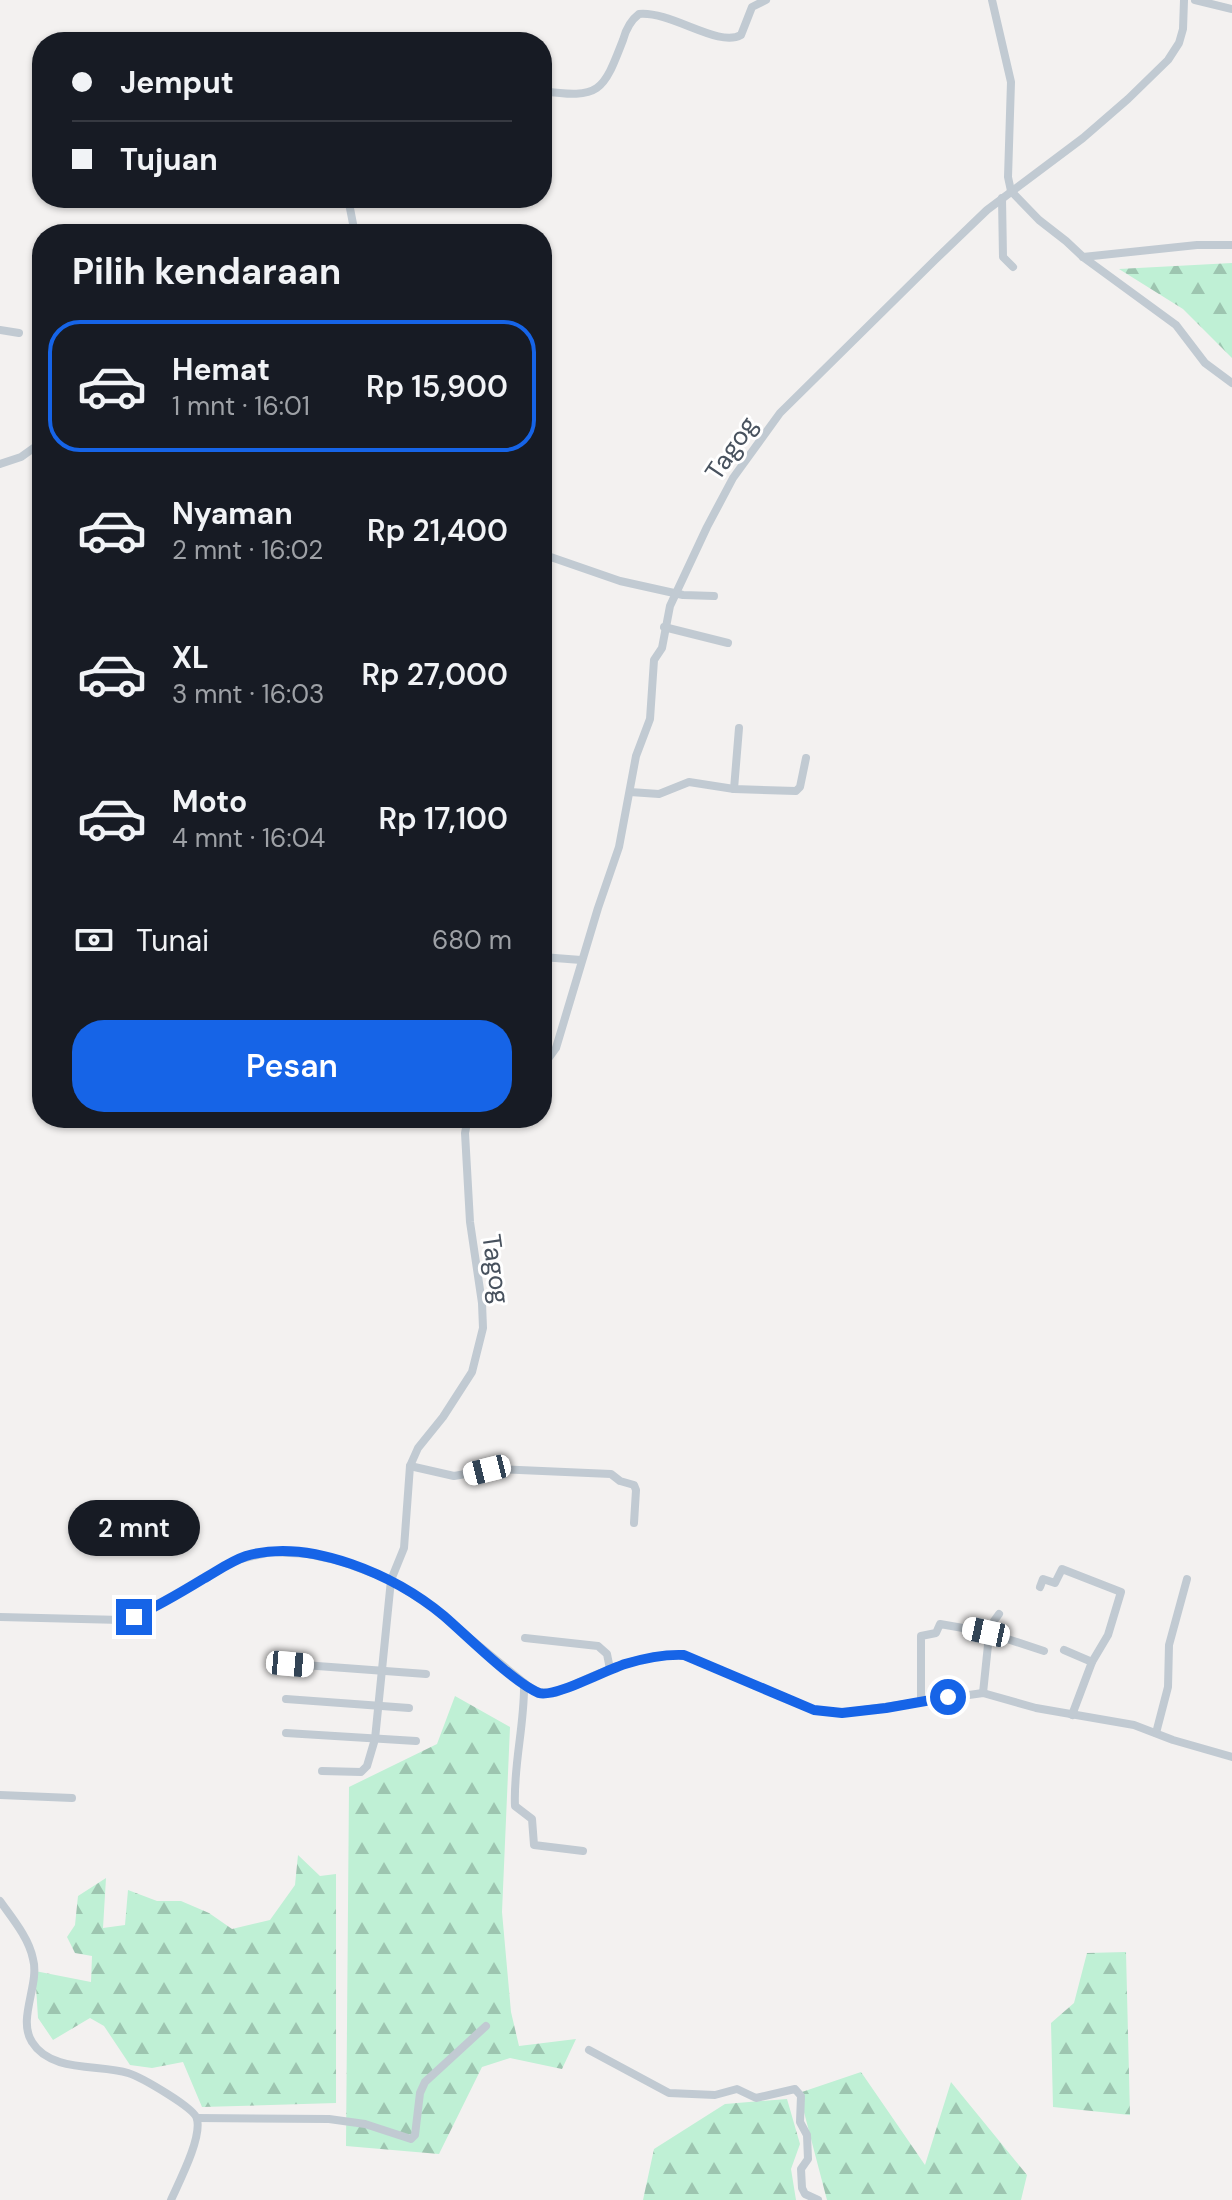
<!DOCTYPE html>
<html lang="id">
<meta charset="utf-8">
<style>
:root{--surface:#171b24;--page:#20242c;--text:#f1f3f6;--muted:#9ea1a6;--line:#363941;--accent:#1664e7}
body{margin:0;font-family:"DM Sans",sans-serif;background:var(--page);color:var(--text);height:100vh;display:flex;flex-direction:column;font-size:30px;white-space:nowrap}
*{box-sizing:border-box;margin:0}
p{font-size:26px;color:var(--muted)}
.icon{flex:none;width:44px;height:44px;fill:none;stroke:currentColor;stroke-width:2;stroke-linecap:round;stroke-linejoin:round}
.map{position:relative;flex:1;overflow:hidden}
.side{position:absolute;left:32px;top:224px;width:520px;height:904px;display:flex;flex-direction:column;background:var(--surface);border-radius:32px;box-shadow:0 2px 6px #0004}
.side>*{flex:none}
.banner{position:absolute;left:32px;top:32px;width:520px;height:176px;border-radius:32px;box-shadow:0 2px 6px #0004;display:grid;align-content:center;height:176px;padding:0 40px;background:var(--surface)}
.end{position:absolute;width:36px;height:36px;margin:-18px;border:10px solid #1664e7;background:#fff;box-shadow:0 0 0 4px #fff}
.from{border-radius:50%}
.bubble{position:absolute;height:56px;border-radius:28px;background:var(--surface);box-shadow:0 2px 6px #0004;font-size:26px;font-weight:600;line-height:56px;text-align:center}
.car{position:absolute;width:24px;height:48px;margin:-24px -12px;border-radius:10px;box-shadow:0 0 6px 2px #0007;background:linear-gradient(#fff 24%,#345 0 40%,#fff 0 76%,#345 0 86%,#fff 0)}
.banner b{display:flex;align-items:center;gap:28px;height:76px;font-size:30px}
.banner b+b{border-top:2px solid var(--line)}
.banner i{width:20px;height:20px;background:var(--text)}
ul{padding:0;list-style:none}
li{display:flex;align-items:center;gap:24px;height:132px;margin:0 16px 12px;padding:0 24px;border:4px solid transparent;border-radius:32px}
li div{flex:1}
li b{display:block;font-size:30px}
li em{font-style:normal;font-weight:600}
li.active{border-color:var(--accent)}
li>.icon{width:72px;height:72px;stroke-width:1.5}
h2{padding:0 40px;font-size:36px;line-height:96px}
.pay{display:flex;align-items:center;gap:20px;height:88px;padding:0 40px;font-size:30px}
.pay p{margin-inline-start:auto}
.primary-button{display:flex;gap:16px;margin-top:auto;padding:16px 40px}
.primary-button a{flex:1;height:92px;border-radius:32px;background:var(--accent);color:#fff;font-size:32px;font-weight:600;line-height:92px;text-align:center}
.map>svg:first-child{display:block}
.forest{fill:url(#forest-firs)}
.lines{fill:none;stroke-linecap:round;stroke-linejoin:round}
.minor{stroke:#c1cad2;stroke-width:8}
.route{stroke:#1664e7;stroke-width:10}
.labels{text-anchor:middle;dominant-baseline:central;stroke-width:6;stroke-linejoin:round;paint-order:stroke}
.street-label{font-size:26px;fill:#48525e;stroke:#fff}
</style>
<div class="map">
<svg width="1232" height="2200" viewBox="0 0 1232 2200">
<defs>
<pattern id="forest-firs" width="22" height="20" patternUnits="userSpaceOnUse" patternTransform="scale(2)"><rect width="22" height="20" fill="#bff0d5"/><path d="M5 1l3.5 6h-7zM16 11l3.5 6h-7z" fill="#9dc5b0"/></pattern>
</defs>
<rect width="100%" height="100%" fill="#f3f1f0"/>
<g class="forest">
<polygon points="1232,263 1232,358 1183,309 1119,269"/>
<polygon points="455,1696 510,1727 502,1912 511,2012 519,2046 576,2039 562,2069 510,2058 482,2067 439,2154 346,2146 349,1787 437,1744"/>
<polygon points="298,1855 320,1876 336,1874 336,2103 202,2107 183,2062 152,2068 130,2065 104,2026 90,2018 53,2040 38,2018 35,1971 91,1982 92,1956 75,1953 67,1937 75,1925 78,1896 106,1878 103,1928 125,1925 128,1890 157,1901 181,1901 209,1913 232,1929 270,1920 295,1885"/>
<polygon points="1126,1952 1130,2115 1053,2107 1051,2023 1074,2003 1087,1953"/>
<polygon points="861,2072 925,2165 951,2082 1027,2175 1021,2200 827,2200 799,2093"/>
<polygon points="787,2099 800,2144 791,2169 796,2200 643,2200 654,2149 725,2104"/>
</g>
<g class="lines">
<g class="minor">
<polyline points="992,0 1011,82 1008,177 1011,191 1039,220 1066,241 1083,257 1176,325 1205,363 1232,383"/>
<polyline points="1195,0 1232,9"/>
<path d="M542,91c58,8 61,1 81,-51 3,-11 8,-20 16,-26 33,-3 79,34 102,21l11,-28 14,-7"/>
<polyline points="348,198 355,234"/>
<polyline points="1002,198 1003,257 1013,267"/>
<polyline points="1083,257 1197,245 1232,245"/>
<polyline points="0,330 19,333"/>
<polyline points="0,464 21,457 42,442"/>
<polyline points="542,554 620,581 683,595 714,596"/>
<polyline points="664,627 728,643"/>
<polyline points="734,789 739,728"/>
<polyline points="630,792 659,794 689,782 734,789 796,791 800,787 806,758"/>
<polyline points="542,957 581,960"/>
<polyline points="542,1061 548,1059 556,1048 598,908 619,847 636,756 650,719 654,660 662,648 670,606 707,527 733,478 780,413 935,260 987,210 1083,138 1128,99 1168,60 1179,43 1183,29 1184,0"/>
<polyline points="410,1466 454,1476 494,1469 611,1474 620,1481 634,1485 636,1490 634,1523"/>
<path d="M391,1580l42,28 95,78 10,6 18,1c40,-19 83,-40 128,-38l130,55 28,3 141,-20 53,15 98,17 39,15 59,17"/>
<polyline points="1040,1587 1043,1579 1055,1583 1062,1569 1121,1592 1108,1635 1092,1662 1072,1715"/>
<polyline points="0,1617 122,1620 159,1605 236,1560 271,1552 308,1554 340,1561 391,1580 404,1548 410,1466 418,1448 443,1417 472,1372 483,1328 482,1303 470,1222 465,1133 468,1118"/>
<polyline points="525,1638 598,1646 607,1654 610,1669"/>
<polyline points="1064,1650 1092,1662"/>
<polyline points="290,1664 426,1674"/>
<path d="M524,1683c1,41 -11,82 -9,123l17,13 2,26 49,6"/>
<polyline points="983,1693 988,1645 986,1632 999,1614"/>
<polyline points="286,1699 409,1708"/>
<polyline points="921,1700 921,1636 936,1633 940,1624 986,1632 1044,1651"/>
<polyline points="286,1733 416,1741"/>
<polyline points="1156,1733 1168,1687 1169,1645 1187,1579"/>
<polyline points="322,1771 361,1772 367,1766 375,1739 391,1580"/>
<polyline points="0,1795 72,1798"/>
<path d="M0,1901c12,17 29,37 33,58 7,25 -16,60 -1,83 19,31 68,22 96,31 13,4 67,35 69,46 5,19 -18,63 -26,81"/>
<polyline points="589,2050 669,2093 715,2095 737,2089 756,2098 795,2089 801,2096 800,2122 807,2135 808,2159 801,2169 802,2188 805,2194 818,2200"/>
<polyline points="197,2118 329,2119 365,2124 411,2139 415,2135 420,2093 425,2082 486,2026"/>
</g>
</g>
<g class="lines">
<path class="route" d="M134,1617c24,-11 46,-24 69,-38 14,-8 28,-18 43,-23 64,-19 150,20 198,60 22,19 70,67 95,77 15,5 67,-23 86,-29 20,-6 38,-10 59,-9l130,55 28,3 44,-5 62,-11"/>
</g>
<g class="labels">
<g class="street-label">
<text transform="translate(731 448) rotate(-56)">Tagog</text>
<text transform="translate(496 1269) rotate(82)">Tagog</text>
</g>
</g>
</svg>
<i class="end from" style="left:948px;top:1697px"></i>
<i class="end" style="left:134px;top:1617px"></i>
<div class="bubble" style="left:68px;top:1500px;width:132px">2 mnt</div>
<i class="car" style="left:487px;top:1470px;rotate:256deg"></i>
<i class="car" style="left:986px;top:1632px;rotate:282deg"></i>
<i class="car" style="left:290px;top:1664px;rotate:95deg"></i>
<div class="banner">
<b><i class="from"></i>Jemput</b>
<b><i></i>Tujuan</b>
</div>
<section class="side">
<h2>Pilih kendaraan</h2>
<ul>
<li class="active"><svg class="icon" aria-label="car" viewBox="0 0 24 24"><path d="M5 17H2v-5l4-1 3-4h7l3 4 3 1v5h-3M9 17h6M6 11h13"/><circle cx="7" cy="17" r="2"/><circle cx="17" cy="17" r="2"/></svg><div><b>Hemat</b><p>1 mnt · 16:01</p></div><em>Rp 15,900</em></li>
<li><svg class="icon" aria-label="car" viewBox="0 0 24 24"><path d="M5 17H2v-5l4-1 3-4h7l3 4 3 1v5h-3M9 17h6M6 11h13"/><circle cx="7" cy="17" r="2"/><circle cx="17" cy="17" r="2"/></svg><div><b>Nyaman</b><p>2 mnt · 16:02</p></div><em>Rp 21,400</em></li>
<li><svg class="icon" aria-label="car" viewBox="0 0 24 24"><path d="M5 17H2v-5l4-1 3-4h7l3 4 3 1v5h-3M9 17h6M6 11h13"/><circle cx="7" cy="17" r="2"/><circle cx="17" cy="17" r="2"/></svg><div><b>XL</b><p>3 mnt · 16:03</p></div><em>Rp 27,000</em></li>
<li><svg class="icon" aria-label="car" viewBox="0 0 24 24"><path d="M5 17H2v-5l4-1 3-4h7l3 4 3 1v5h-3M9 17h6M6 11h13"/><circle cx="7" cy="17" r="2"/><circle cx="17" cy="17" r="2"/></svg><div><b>Moto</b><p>4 mnt · 16:04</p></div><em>Rp 17,100</em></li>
</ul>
<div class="pay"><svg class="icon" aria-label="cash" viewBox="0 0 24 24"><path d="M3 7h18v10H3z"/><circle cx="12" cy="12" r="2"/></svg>Tunai<p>680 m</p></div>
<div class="primary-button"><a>Pesan</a></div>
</section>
</div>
